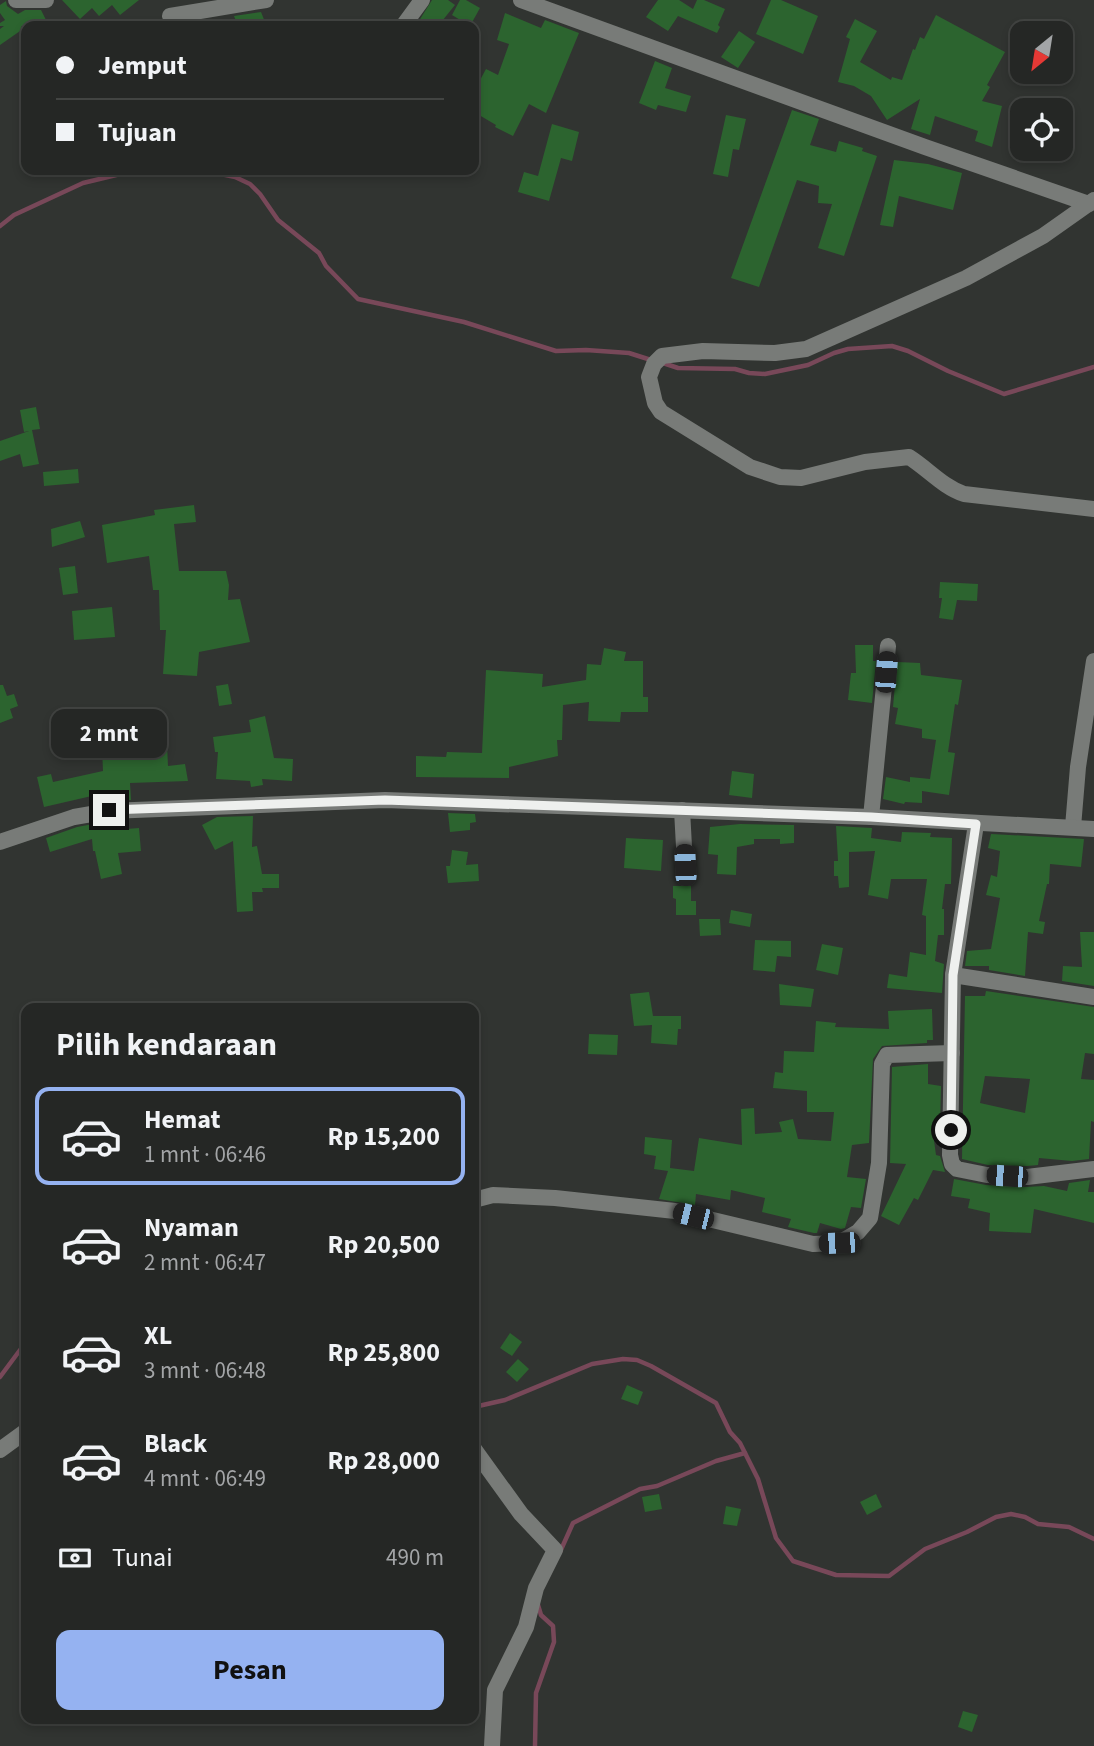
<!DOCTYPE html>
<html lang="id">
<meta charset="utf-8">
<style>
:root{--surface:#252725;--page:#313332;--text:#f1f3f6;--muted:#a3a5a7;--line:#424442;--accent:#95b2f1}
body{margin:0;font-family:"Source Sans 3",sans-serif;background:var(--page);color:var(--text);height:100vh;display:flex;flex-direction:column;font-size:26px;white-space:nowrap}
*{box-sizing:border-box;margin:0}
p{font-size:23px;color:var(--muted)}
.icon{flex:none;width:38px;height:38px;fill:none;stroke:currentColor;stroke-width:2;stroke-linecap:round;stroke-linejoin:round}
.map{position:relative;flex:1;overflow:hidden}
.details{position:absolute;left:21px;top:1003px;width:458px;height:721px;display:flex;flex-direction:column;background:var(--surface);border-radius:14px;box-shadow:0 4px 10px #0003,0 0 0 2px var(--line)}
.details>*{flex:none}
.guide{position:absolute;left:21px;top:21px;width:458px;height:154px;border-radius:14px;box-shadow:0 4px 10px #0003,0 0 0 2px var(--line);display:grid;align-content:center;height:154px;padding:0 35px;background:var(--surface)}
.needle{width:46px;rotate:210deg}
.tools{position:absolute;left:1010px;top:21px;display:grid;gap:14px}
.tools a{display:grid;place-items:center;width:63px;height:63px;border-radius:14px;background:var(--surface);box-shadow:0 4px 10px #0003,0 0 0 2px var(--line);font-size:35px}
.end{position:absolute;width:32px;height:32px;margin:-16px;border:9px solid #eef0ee;background:#111;box-shadow:0 0 0 4px #111}
.from{border-radius:50%}
.bubble{position:absolute;height:49px;border-radius:14px;background:var(--surface);box-shadow:0 4px 10px #0003,0 0 0 2px var(--line);font-size:23px;font-weight:700;line-height:49px;text-align:center}
.car{position:absolute;width:21px;height:42px;margin:-21px -10px;border-radius:9px;box-shadow:0 0 5px 2px #0007;background:linear-gradient(#222 24%,#8ab4d8 0 40%,#222 0 76%,#8ab4d8 0 86%,#222 0)}
.guide b{display:flex;align-items:center;gap:24px;height:66px;font-size:26px}
.guide b+b{border-top:2px solid var(--line)}
.guide i{width:18px;height:18px;background:var(--text)}
ul{padding:0;list-style:none}
li{display:flex;align-items:center;gap:21px;height:98px;margin:0 14px 10px;padding:0 21px;border:4px solid transparent;border-radius:14px}
li div{flex:1}
li b{display:block;font-size:26px}
li em{font-style:normal;font-weight:700}
li.current{border-color:var(--accent)}
li>.icon{width:63px;height:63px;stroke-width:1.5}
h2{padding:0 35px;font-size:32px;line-height:84px}
.pay{display:flex;align-items:center;gap:18px;height:77px;padding:0 35px;font-size:26px}
.pay p{margin-inline-start:auto}
.primary-button{display:flex;gap:14px;margin-top:auto;padding:14px 35px}
.primary-button a{flex:1;height:80px;border-radius:14px;background:var(--accent);color:#111;font-size:28px;font-weight:700;line-height:80px;text-align:center}
.map>svg:first-child{display:block}
.lines{fill:none;stroke-linecap:round;stroke-linejoin:round}
.stream{stroke:#784859;stroke-width:4.5}
.building{fill:#2c642f;fill-rule:evenodd}
.minor{stroke:#787b78;stroke-width:16}
.route{stroke:#eef0ee;stroke-width:9}
</style>
<div class="map">
<svg width="1094" height="1746" viewBox="0 0 1094 1746">
<rect width="100%" height="100%" fill="#313431"/>
<g class="lines">
<g class="stream">
<polyline points="202,170 235,177 250,184 260,194 278,220 319,253 326,266 358,299 464,322 556,351 586,350 629,353 651,360"/>
<polyline points="0,226 14,215 83,183 137,170"/>
<polyline points="660,362 678,368 735,369 749,373 765,374 808,365 834,353 848,349 892,346 908,351 948,371 1004,394 1094,367"/>
<polyline points="0,1377 26,1342"/>
<polyline points="474,1407 505,1400 592,1364 623,1359 637,1360 651,1366 716,1403 730,1432 740,1443 758,1479 776,1538 793,1561 836,1575 889,1576 925,1549 967,1532 996,1517 1011,1514 1025,1517 1038,1524 1069,1527 1094,1539"/>
<polyline points="560,1552 573,1523 640,1489 657,1486 716,1461 745,1453"/>
<polyline points="535,1746 536,1693 554,1642 553,1626 541,1615 538,1605"/>
</g>
</g>
<g class="building">
<polygon points="62,0 139,0 120,15 112,5 99,16 92,8 80,19"/>
<polygon points="432,0 448,0 455,5 438,26 420,26 417,24"/>
<polygon points="460,0 466,0 480,8 470,26 452,15"/>
<polygon points="658,0 679,0 693,9 697,0 704,0 725,9 718,25 720,27 717,33 678,16 668,31 646,17"/>
<polygon points="771,0 781,0 818,16 803,54 756,34"/>
<polygon points="6,1 7,6 18,14 25,10 41,10 49,26 21,26 23,29 0,45 0,29 4,26 0,26 0,23 5,20 0,13 0,5"/>
<polygon points="261,12 265,22 255,26 238,26 234,16"/>
<polygon points="505,13 541,28 545,20 579,33 546,113 529,104 513,136 495,127 496,125 474,112 474,91 479,82 486,69 498,75 508,47 509,44 497,40"/>
<polygon points="936,15 1005,52 987,85 990,87 982,101 1002,106 992,147 975,141 978,131 935,116 930,135 911,129 920,99 887,120 871,96 854,86 838,82 850,39 846,37 855,19 877,31 860,62 891,80 892,77 902,80 913,49 915,50 920,37 924,39"/>
<polygon points="739,31 755,42 738,68 721,57"/>
<polygon points="655,61 672,68 665,88 691,96 686,112 658,105 656,110 639,103"/>
<polygon points="792,110 819,119 810,145 836,152 839,141 863,148 862,151 877,156 844,256 818,248 832,204 818,203 819,186 797,180 759,287 731,278"/>
<polygon points="726,115 746,119 739,150 733,149 728,177 713,174"/>
<polygon points="552,124 579,132 572,161 561,158 549,201 518,192 524,172 538,176"/>
<polygon points="894,160 928,164 962,173 953,210 899,196 893,227 880,225"/>
<polygon points="36,407 40,429 32,430 39,464 23,467 20,454 0,461 0,441 29,431 24,432 20,410"/>
<polygon points="78,469 79,483 44,486 43,472"/>
<polygon points="194,505 196,522 174,524 179,571 226,571 229,585 228,600 240,599 250,642 199,652 197,676 163,674 166,630 160,630 159,590 153,590 149,556 107,563 102,525 155,515 154,510"/>
<polygon points="80,521 85,537 52,547 51,529"/>
<polygon points="75,566 78,593 63,595 59,568"/>
<polygon points="940,582 978,584 977,601 957,600 953,620 939,618 942,598 939,598"/>
<polygon points="112,607 115,637 74,640 72,611"/>
<polygon points="855,645 873,645 873,661 876,661 872,703 848,700 851,673 856,673"/>
<polygon points="604,648 626,652 624,661 643,661 643,697 648,697 648,712 621,712 620,722 588,721 589,702 563,705 562,740 557,740 558,756 509,767 509,778 416,777 416,756 446,757 447,752 482,753 486,670 543,674 542,687 586,680 587,664 601,665"/>
<polygon points="897,662 920,663 921,675 962,680 958,705 955,704 948,752 955,753 949,795 922,791 922,803 905,802 904,804 883,799 886,777 910,782 910,777 930,779 936,740 922,738 922,729 895,724 898,708 893,707"/>
<polygon points="228,684 232,704 219,706 216,686"/>
<polygon points="0,685 3,685 7,696 14,694 18,706 10,709 13,718 0,723"/>
<polygon points="265,716 274,758 293,759 292,781 262,779 263,785 251,787 250,781 216,779 218,752 215,752 213,737 251,732 249,720"/>
<polygon points="118,723 119,749 167,745 168,766 185,764 188,781 130,783 131,800 110,800 109,792 44,807 37,777 51,774 53,782 103,771 101,724"/>
<polygon points="732,771 754,774 752,798 729,795"/>
<polygon points="448,813 475,814 476,822 470,823 470,830 450,832"/>
<polygon points="253,816 252,847 257,846 262,874 279,874 279,888 262,888 263,892 252,892 253,911 237,912 233,841 215,850 202,825 217,817"/>
<polygon points="110,821 114,821 114,830 139,828 141,851 118,853 122,874 101,879 95,851 93,851 92,839 50,852 46,838 77,827"/>
<polygon points="740,824 794,825 794,843 780,844 780,839 754,839 754,844 737,847 736,875 717,874 718,855 708,854 710,827"/>
<polygon points="836,826 872,828 871,838 901,842 902,832 931,833 930,837 952,838 951,884 945,884 942,909 944,909 944,935 938,935 935,961 944,964 942,993 887,988 889,974 907,977 910,952 926,955 926,916 922,915 927,879 891,879 888,899 868,895 875,851 849,852 849,887 839,888 838,876 834,876 834,861 838,861"/>
<polygon points="991,834 1084,839 1081,867 1050,864 1049,884 1047,884 1039,921 1045,922 1043,934 1028,932 1025,976 989,970 989,966 965,966 967,951 991,949 1000,898 986,895 991,875 997,877 1000,851 988,848"/>
<polygon points="626,838 663,840 661,871 624,868"/>
<polygon points="452,850 468,852 466,865 478,864 479,881 448,883 446,866 450,866"/>
<polygon points="673,886 691,886 691,901 696,901 696,915 676,915 676,899 673,898"/>
<polygon points="731,910 752,914 750,927 729,923"/>
<polygon points="699,919 720,919 721,935 700,936"/>
<polygon points="1080,932 1094,932 1094,986 1062,981 1063,966 1082,967"/>
<polygon points="755,940 791,941 791,957 777,956 775,972 753,970"/>
<polygon points="822,944 843,948 838,975 816,970"/>
<polygon points="779,984 814,989 811,1007 780,1005"/>
<path d="M986,991l108,16v47l-9,-1 -4,26 13,1v42l-3,-1 -2,38 -17,2 -33,-3 -1,7 -11,1 -39,-1 -26,-6 3,-163h20zM985,1076l45,3 -5,34 -45,-10z"/>
<polygon points="649,992 653,1016 681,1016 681,1029 678,1029 677,1045 651,1043 652,1025 634,1026 630,994"/>
<polygon points="932,1009 933,1040 927,1040 927,1043 882,1046 873,1059 869,1143 852,1145 847,1177 866,1179 861,1208 851,1207 845,1228 841,1229 820,1223 817,1233 814,1233 788,1227 791,1219 762,1212 765,1198 731,1190 730,1200 696,1194 695,1205 659,1199 668,1171 654,1169 656,1156 644,1154 645,1137 672,1140 670,1168 694,1171 699,1138 742,1145 741,1109 754,1108 755,1134 782,1132 779,1122 793,1119 798,1139 831,1141 834,1112 807,1112 807,1091 773,1088 775,1072 783,1073 784,1051 814,1052 816,1021 836,1023 835,1027 889,1029 888,1011"/>
<polygon points="589,1034 618,1035 617,1055 588,1054"/>
<polygon points="928,1064 928,1084 941,1086 940,1126 932,1126 936,1155 940,1156 945,1172 933,1170 918,1200 914,1198 899,1225 881,1216 906,1164 890,1163 892,1067"/>
<polygon points="954,1179 986,1185 1026,1187 1044,1186 1067,1191 1069,1183 1090,1180 1088,1192 1094,1192 1094,1223 1034,1209 1031,1233 989,1231 990,1213 968,1208 970,1199 951,1196"/>
<polygon points="510,1333 522,1342 512,1356 500,1348"/>
<polygon points="518,1359 529,1369 517,1382 506,1372"/>
<polygon points="627,1385 643,1392 638,1405 621,1399"/>
<polygon points="659,1494 662,1509 645,1512 642,1497"/>
<polygon points="876,1494 882,1507 867,1515 860,1502"/>
<polygon points="726,1506 741,1509 737,1526 723,1524"/>
<polygon points="963,1711 978,1715 972,1732 958,1727"/>
</g>
<g class="lines">
<g class="minor">
<polyline points="16,0 46,0"/>
<polyline points="521,0 925,147 1089,204"/>
<polyline points="170,16 266,0"/>
<polyline points="403,26 422,0"/>
<path d="M1094,200l-51,36 -77,42 -160,71 -31,4 -72,-2 -41,5 -8,8 -5,13 6,26 6,9 89,55 30,10 21,1 64,-16 44,-5c19,12 34,30 55,37l130,15"/>
<polyline points="682,810 685,865"/>
<polyline points="871,817 888,646"/>
<polyline points="976,824 953,975 950,1155 952,1164 957,1169 987,1175 1027,1177 1094,1169"/>
<polyline points="1073,827 1078,767 1094,661"/>
<polyline points="0,842 74,817 109,811 385,800 871,817 1094,829"/>
<polyline points="953,975 1094,997"/>
<polyline points="474,1200 493,1195 555,1198 675,1211 813,1244 839,1243 858,1232 870,1218 879,1163 882,1064 887,1055 952,1053"/>
<polyline points="474,1449 521,1514 555,1550 536,1588 526,1627 495,1690 492,1746"/>
<polyline points="0,1450 26,1431"/>
</g>
</g>
<g class="lines">
<polyline class="route" points="109,810 385,800 871,817 976,824 953,975 951,1130"/>
</g>
</svg>
<div class="tools">
<a><svg class="needle" viewBox="-14 -14 28 28"><path d="M0-13l5 13h-10z" fill="#e53935"/><path d="M0 13l5-13h-10z" fill="#a3a5a7"/></svg></a>
<a><svg class="icon" aria-label="locate" viewBox="0 0 24 24"><circle cx="12" cy="12" r="6"/><path d="M12 2v4M12 18v4M2 12h4M18 12h4"/></svg></a>
</div>
<i class="end from" style="left:951px;top:1130px"></i>
<i class="end" style="left:109px;top:810px"></i>
<div class="bubble" style="left:51px;top:709px;width:116px">2 mnt</div>
<i class="car" style="left:886px;top:672px;rotate:4deg"></i>
<i class="car" style="left:685px;top:865px;rotate:357deg"></i>
<i class="car" style="left:1007px;top:1176px;rotate:274deg"></i>
<i class="car" style="left:693px;top:1216px;rotate:284deg"></i>
<i class="car" style="left:839px;top:1243px;rotate:268deg"></i>
<div class="guide">
<b><i class="from"></i>Jemput</b>
<b><i></i>Tujuan</b>
</div>
<section class="details">
<h2>Pilih kendaraan</h2>
<ul>
<li class="current"><svg class="icon" aria-label="car" viewBox="0 0 24 24"><path d="M5 17H2v-5l4-1 3-4h7l3 4 3 1v5h-3M9 17h6M6 11h13"/><circle cx="7" cy="17" r="2"/><circle cx="17" cy="17" r="2"/></svg><div><b>Hemat</b><p>1 mnt · 06:46</p></div><em>Rp 15,200</em></li>
<li><svg class="icon" aria-label="car" viewBox="0 0 24 24"><path d="M5 17H2v-5l4-1 3-4h7l3 4 3 1v5h-3M9 17h6M6 11h13"/><circle cx="7" cy="17" r="2"/><circle cx="17" cy="17" r="2"/></svg><div><b>Nyaman</b><p>2 mnt · 06:47</p></div><em>Rp 20,500</em></li>
<li><svg class="icon" aria-label="car" viewBox="0 0 24 24"><path d="M5 17H2v-5l4-1 3-4h7l3 4 3 1v5h-3M9 17h6M6 11h13"/><circle cx="7" cy="17" r="2"/><circle cx="17" cy="17" r="2"/></svg><div><b>XL</b><p>3 mnt · 06:48</p></div><em>Rp 25,800</em></li>
<li><svg class="icon" aria-label="car" viewBox="0 0 24 24"><path d="M5 17H2v-5l4-1 3-4h7l3 4 3 1v5h-3M9 17h6M6 11h13"/><circle cx="7" cy="17" r="2"/><circle cx="17" cy="17" r="2"/></svg><div><b>Black</b><p>4 mnt · 06:49</p></div><em>Rp 28,000</em></li>
</ul>
<div class="pay"><svg class="icon" aria-label="cash" viewBox="0 0 24 24"><path d="M3 7h18v10H3z"/><circle cx="12" cy="12" r="2"/></svg>Tunai<p>490 m</p></div>
<div class="primary-button"><a>Pesan</a></div>
</section>
</div>
